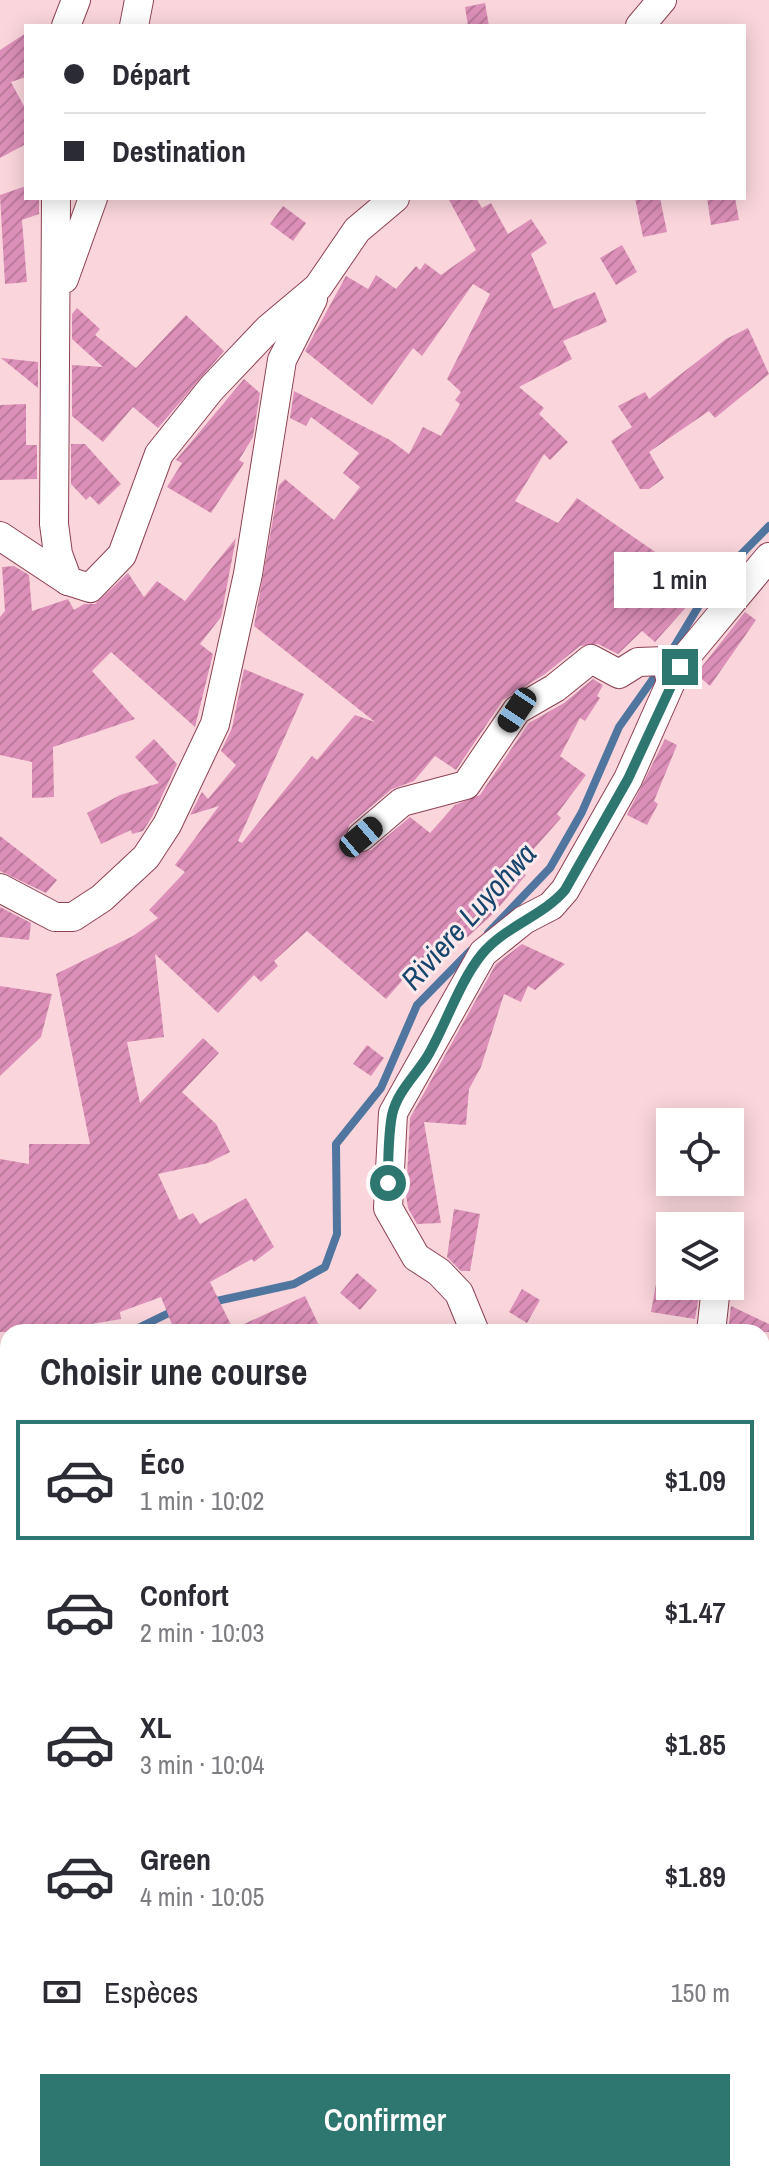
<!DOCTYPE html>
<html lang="fr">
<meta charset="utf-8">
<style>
:root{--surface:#fff;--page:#f2f2f3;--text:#2b2b33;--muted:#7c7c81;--line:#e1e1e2;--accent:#2e7670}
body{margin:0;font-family:"Archivo Narrow",sans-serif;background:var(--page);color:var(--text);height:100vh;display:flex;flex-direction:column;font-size:30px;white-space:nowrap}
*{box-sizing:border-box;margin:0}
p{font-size:26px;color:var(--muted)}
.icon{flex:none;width:44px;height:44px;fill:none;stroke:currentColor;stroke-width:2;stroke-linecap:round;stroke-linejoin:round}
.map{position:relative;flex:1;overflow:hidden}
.panel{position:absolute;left:0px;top:1324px;width:770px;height:858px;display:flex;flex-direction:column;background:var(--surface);border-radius:24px 24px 0 0;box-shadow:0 4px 20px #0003}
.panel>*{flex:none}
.hud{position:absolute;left:24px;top:24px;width:722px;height:176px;border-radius:0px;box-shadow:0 4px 20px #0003;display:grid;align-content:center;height:176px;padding:0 40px;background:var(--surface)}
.tools{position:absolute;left:656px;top:1108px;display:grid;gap:16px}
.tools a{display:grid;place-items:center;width:88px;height:88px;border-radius:0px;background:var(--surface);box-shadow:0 4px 20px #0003;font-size:40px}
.end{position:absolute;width:36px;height:36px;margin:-18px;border:10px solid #2e7670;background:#fff;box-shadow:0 0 0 4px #fff}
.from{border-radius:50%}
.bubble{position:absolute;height:56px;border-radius:0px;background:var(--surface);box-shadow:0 4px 20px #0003;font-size:26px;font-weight:600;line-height:56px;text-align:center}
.car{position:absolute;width:24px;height:48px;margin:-24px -12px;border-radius:10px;box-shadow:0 0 6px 2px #0007;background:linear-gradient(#222 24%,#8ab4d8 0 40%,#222 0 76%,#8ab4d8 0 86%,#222 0)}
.hud b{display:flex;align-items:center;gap:28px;height:76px;font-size:30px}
.hud b+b{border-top:2px solid var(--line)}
.hud i{width:20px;height:20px;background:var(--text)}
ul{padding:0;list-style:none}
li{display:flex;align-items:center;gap:24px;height:120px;margin:0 16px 12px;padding:0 24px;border:4px solid transparent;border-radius:0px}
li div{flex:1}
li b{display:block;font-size:30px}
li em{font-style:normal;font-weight:600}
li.current{border-color:var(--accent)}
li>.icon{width:72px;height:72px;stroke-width:1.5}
h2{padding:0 40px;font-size:36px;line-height:96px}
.pay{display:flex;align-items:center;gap:20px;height:88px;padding:0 40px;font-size:30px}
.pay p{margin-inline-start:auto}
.button{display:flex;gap:16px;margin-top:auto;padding:16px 40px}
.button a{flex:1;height:92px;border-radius:0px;background:var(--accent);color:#fff;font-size:32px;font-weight:600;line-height:92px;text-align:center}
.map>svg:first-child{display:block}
.green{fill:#ef9dad}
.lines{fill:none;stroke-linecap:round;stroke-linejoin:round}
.stream{stroke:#50759f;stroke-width:8}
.building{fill:url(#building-hatch)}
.minor-casing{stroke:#8d4254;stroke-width:30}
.minor{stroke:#fff;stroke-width:28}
.route{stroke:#2e7670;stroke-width:10}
.labels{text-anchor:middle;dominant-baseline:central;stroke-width:6;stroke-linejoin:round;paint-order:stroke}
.water-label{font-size:30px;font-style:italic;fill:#17456c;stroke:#fbe9ec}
</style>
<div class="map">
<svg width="769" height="2181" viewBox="0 0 769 2181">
<defs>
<pattern id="building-hatch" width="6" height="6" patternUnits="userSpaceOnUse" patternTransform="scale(2)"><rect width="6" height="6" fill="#dc8fb8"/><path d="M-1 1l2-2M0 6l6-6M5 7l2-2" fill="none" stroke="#bc7a9d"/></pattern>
</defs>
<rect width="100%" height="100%" fill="#fad6dc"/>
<g class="green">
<polygon points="0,1757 8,1758 8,1855 0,1853"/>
<polygon points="762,2054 769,2054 769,2181 485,2181 470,2174 762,2174"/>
</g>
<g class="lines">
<g class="stream">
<polyline points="668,657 712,584 769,526"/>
<polyline points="488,933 550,868 582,812 619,727 660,669"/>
<polyline points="212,1302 294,1284 325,1267 337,1234 336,1144 381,1088 417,1005 470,951"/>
<polyline points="130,1332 175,1310"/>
<polyline points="0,1367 8,1366"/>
</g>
</g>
<g class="building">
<polygon points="485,3 489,26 468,26 465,7"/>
<polygon points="26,33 26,77 11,82 26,110 26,144 0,158 0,50"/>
<polygon points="26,186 26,198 39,198 39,214 22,220 27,282 5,284 0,195"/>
<polygon points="448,198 476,198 482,208 491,203 508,234 531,219 547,243 531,254 554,309 595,292 607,322 563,341 572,359 519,387 544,408 539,414 568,442 550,460 544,454 515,501 558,523 577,498 661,556 697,595 655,642 642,631 618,654 598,644 580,646 545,674 503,700 456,770 435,756 414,781 392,789 349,825 345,841 356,853 371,850 410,817 430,833 455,805 480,795 529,723 564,703 593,679 603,685 597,696 600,698 585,721 580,718 560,756 586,775 557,814 561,818 517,868 526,875 493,914 463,941 451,927 423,971 415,966 386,999 307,931 274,961 278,966 261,982 254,975 218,1013 155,954 164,1037 127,1042 140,1103 203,1038 219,1053 182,1092 216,1124 230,1152 208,1163 158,1174 179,1220 193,1213 200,1224 246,1198 274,1247 254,1262 252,1259 210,1282 233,1329 305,1296 322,1332 175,1332 161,1297 120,1312 121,1319 74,1327 74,1332 0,1332 0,1159 29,1164 29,1144 90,1144 56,974 133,936 158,918 149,910 185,872 175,865 219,806 190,815 202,792 208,799 236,765 221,751 232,728 244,669 304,694 238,841 242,843 312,756 317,760 355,715 375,722 254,626 279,485 285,479 334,520 360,487 343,473 359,453 311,417 306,426 290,418 294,391 390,440 409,454 423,427 441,436 460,404 455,400 461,392 447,379 490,294 473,284 422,356 413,348 372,405 305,351 346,276 368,289 376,275 396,289 416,266 420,270 425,263 441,275 476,250"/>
<polygon points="635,198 660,198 667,232 643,237"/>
<polygon points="707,198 735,198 739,220 711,225"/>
<polygon points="283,206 306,223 293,241 270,224"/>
<polygon points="622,245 637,272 616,285 600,258"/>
<polygon points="77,308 100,329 95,335 136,368 186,315 224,351 158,428 133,407 103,442 72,416 72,365 103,367 72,339 72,314"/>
<polygon points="748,328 769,374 715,418 709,411 649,452 664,478 649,489 640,489 611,441 632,427 618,406 645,392 649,399 726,339"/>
<polygon points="1,358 38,362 38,388"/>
<polygon points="244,379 260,393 253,437 239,460 244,463 211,513 167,487 182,463 176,460"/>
<polygon points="26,404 26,445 37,445 37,479 0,480 0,405"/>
<polygon points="71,444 85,444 121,484 99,505 90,496 86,500 71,484"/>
<polygon points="236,538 221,617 200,644 213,654 195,727 111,652 92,671 135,719 53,747 54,797 32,798 32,762 0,755 0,617 5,611 2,567 14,566 29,575 32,611 68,599 74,610 84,604 95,604 128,573 144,597 157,581 185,601"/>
<polygon points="745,612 756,620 710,686 696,674"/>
<polygon points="154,739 177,764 152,817 143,831 132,834 131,830 101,844 87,813 120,795 159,783 135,757"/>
<polygon points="665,739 677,745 654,801 658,804 647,825 627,815"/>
<polygon points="0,836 57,880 46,893 0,871"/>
<polygon points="0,907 31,923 29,940 0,937"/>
<polygon points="522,944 565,964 535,990 528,986 521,1002 504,994 481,1067 469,1089 466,1125 424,1122 441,1223 417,1224 408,1208 406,1195 410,1118 496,964"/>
<polygon points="0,986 52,994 41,1037 0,1076"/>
<polygon points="367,1045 384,1058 371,1076 353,1064"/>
<polygon points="454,1209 480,1214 470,1271 461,1271 447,1257"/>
<polygon points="357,1273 377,1290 360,1310 340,1293"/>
<polygon points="656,1284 700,1290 695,1319 651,1312"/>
<polygon points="522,1289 540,1300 527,1323 509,1312"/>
<polygon points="731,1306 769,1324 769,1332 728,1332"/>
</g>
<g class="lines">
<g class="minor-casing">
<g id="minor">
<polyline points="66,26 76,0"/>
<polyline points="134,26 139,0"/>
<polyline points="640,26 662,0"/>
<polyline points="56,198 54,524 58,554 68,581 90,588 122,555 159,454 211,389 268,329 318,287 357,230 395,198"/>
<polyline points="64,279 93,198"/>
<polyline points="0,536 68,581"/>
<polyline points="361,837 402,802 466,785 517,710 555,688 591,659 619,674 638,662 666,661 671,682"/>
<polyline points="0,888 55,917 73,917 102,898 146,857 167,825 215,724 248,574 282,360 313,299"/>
<polyline points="475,1332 459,1293 439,1272 416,1257 388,1208 393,1113 483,953 524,920 551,906 565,890 628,779 671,682 689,653 769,557"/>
<polyline points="711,1332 715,1296"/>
<polyline points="762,1512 769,1526"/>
<polyline points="762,1698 769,1703"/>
</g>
</g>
<use href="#minor" class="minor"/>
</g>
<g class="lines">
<path class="route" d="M388,1183c0,-22 0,-46 4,-68 5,-23 23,-39 35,-58 18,-30 32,-75 55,-103 23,-28 60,-37 83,-64l63,-111 52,-112"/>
</g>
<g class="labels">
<g class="water-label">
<text transform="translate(468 916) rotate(-48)">Riviere Luyohwa</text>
</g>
</g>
</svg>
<div class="tools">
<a><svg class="icon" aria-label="locate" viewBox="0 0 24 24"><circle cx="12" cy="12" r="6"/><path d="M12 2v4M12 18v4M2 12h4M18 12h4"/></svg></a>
<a><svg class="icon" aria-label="layers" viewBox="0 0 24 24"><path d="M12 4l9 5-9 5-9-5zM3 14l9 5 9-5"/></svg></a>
</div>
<i class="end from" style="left:388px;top:1183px"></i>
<i class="end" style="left:680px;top:667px"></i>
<div class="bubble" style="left:614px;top:552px;width:132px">1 min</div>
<i class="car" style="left:517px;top:710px;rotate:214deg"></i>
<i class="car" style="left:361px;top:837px;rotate:50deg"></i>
<div class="hud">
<b><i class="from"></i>Départ</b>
<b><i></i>Destination</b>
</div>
<section class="panel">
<h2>Choisir une course</h2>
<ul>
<li class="current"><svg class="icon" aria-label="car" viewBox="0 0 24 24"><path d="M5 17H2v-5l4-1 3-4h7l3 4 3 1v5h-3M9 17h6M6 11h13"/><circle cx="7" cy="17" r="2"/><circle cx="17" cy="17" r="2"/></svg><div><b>Éco</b><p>1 min · 10:02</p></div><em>$1.09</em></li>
<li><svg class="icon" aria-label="car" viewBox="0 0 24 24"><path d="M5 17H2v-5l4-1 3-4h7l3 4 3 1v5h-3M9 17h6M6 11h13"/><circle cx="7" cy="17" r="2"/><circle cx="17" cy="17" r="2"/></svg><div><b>Confort</b><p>2 min · 10:03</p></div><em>$1.47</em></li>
<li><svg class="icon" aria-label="car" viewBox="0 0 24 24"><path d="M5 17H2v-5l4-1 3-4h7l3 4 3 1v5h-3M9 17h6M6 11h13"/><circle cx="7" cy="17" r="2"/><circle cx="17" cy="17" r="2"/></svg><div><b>XL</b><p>3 min · 10:04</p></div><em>$1.85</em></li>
<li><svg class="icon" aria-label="car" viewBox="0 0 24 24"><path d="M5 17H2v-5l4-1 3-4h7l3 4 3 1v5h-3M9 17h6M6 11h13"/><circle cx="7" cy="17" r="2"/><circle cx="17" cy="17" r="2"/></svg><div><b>Green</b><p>4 min · 10:05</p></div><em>$1.89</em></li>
</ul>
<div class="pay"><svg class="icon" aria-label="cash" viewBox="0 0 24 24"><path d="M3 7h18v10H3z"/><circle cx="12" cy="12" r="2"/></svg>Espèces<p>150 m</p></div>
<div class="button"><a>Confirmer</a></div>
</section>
</div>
